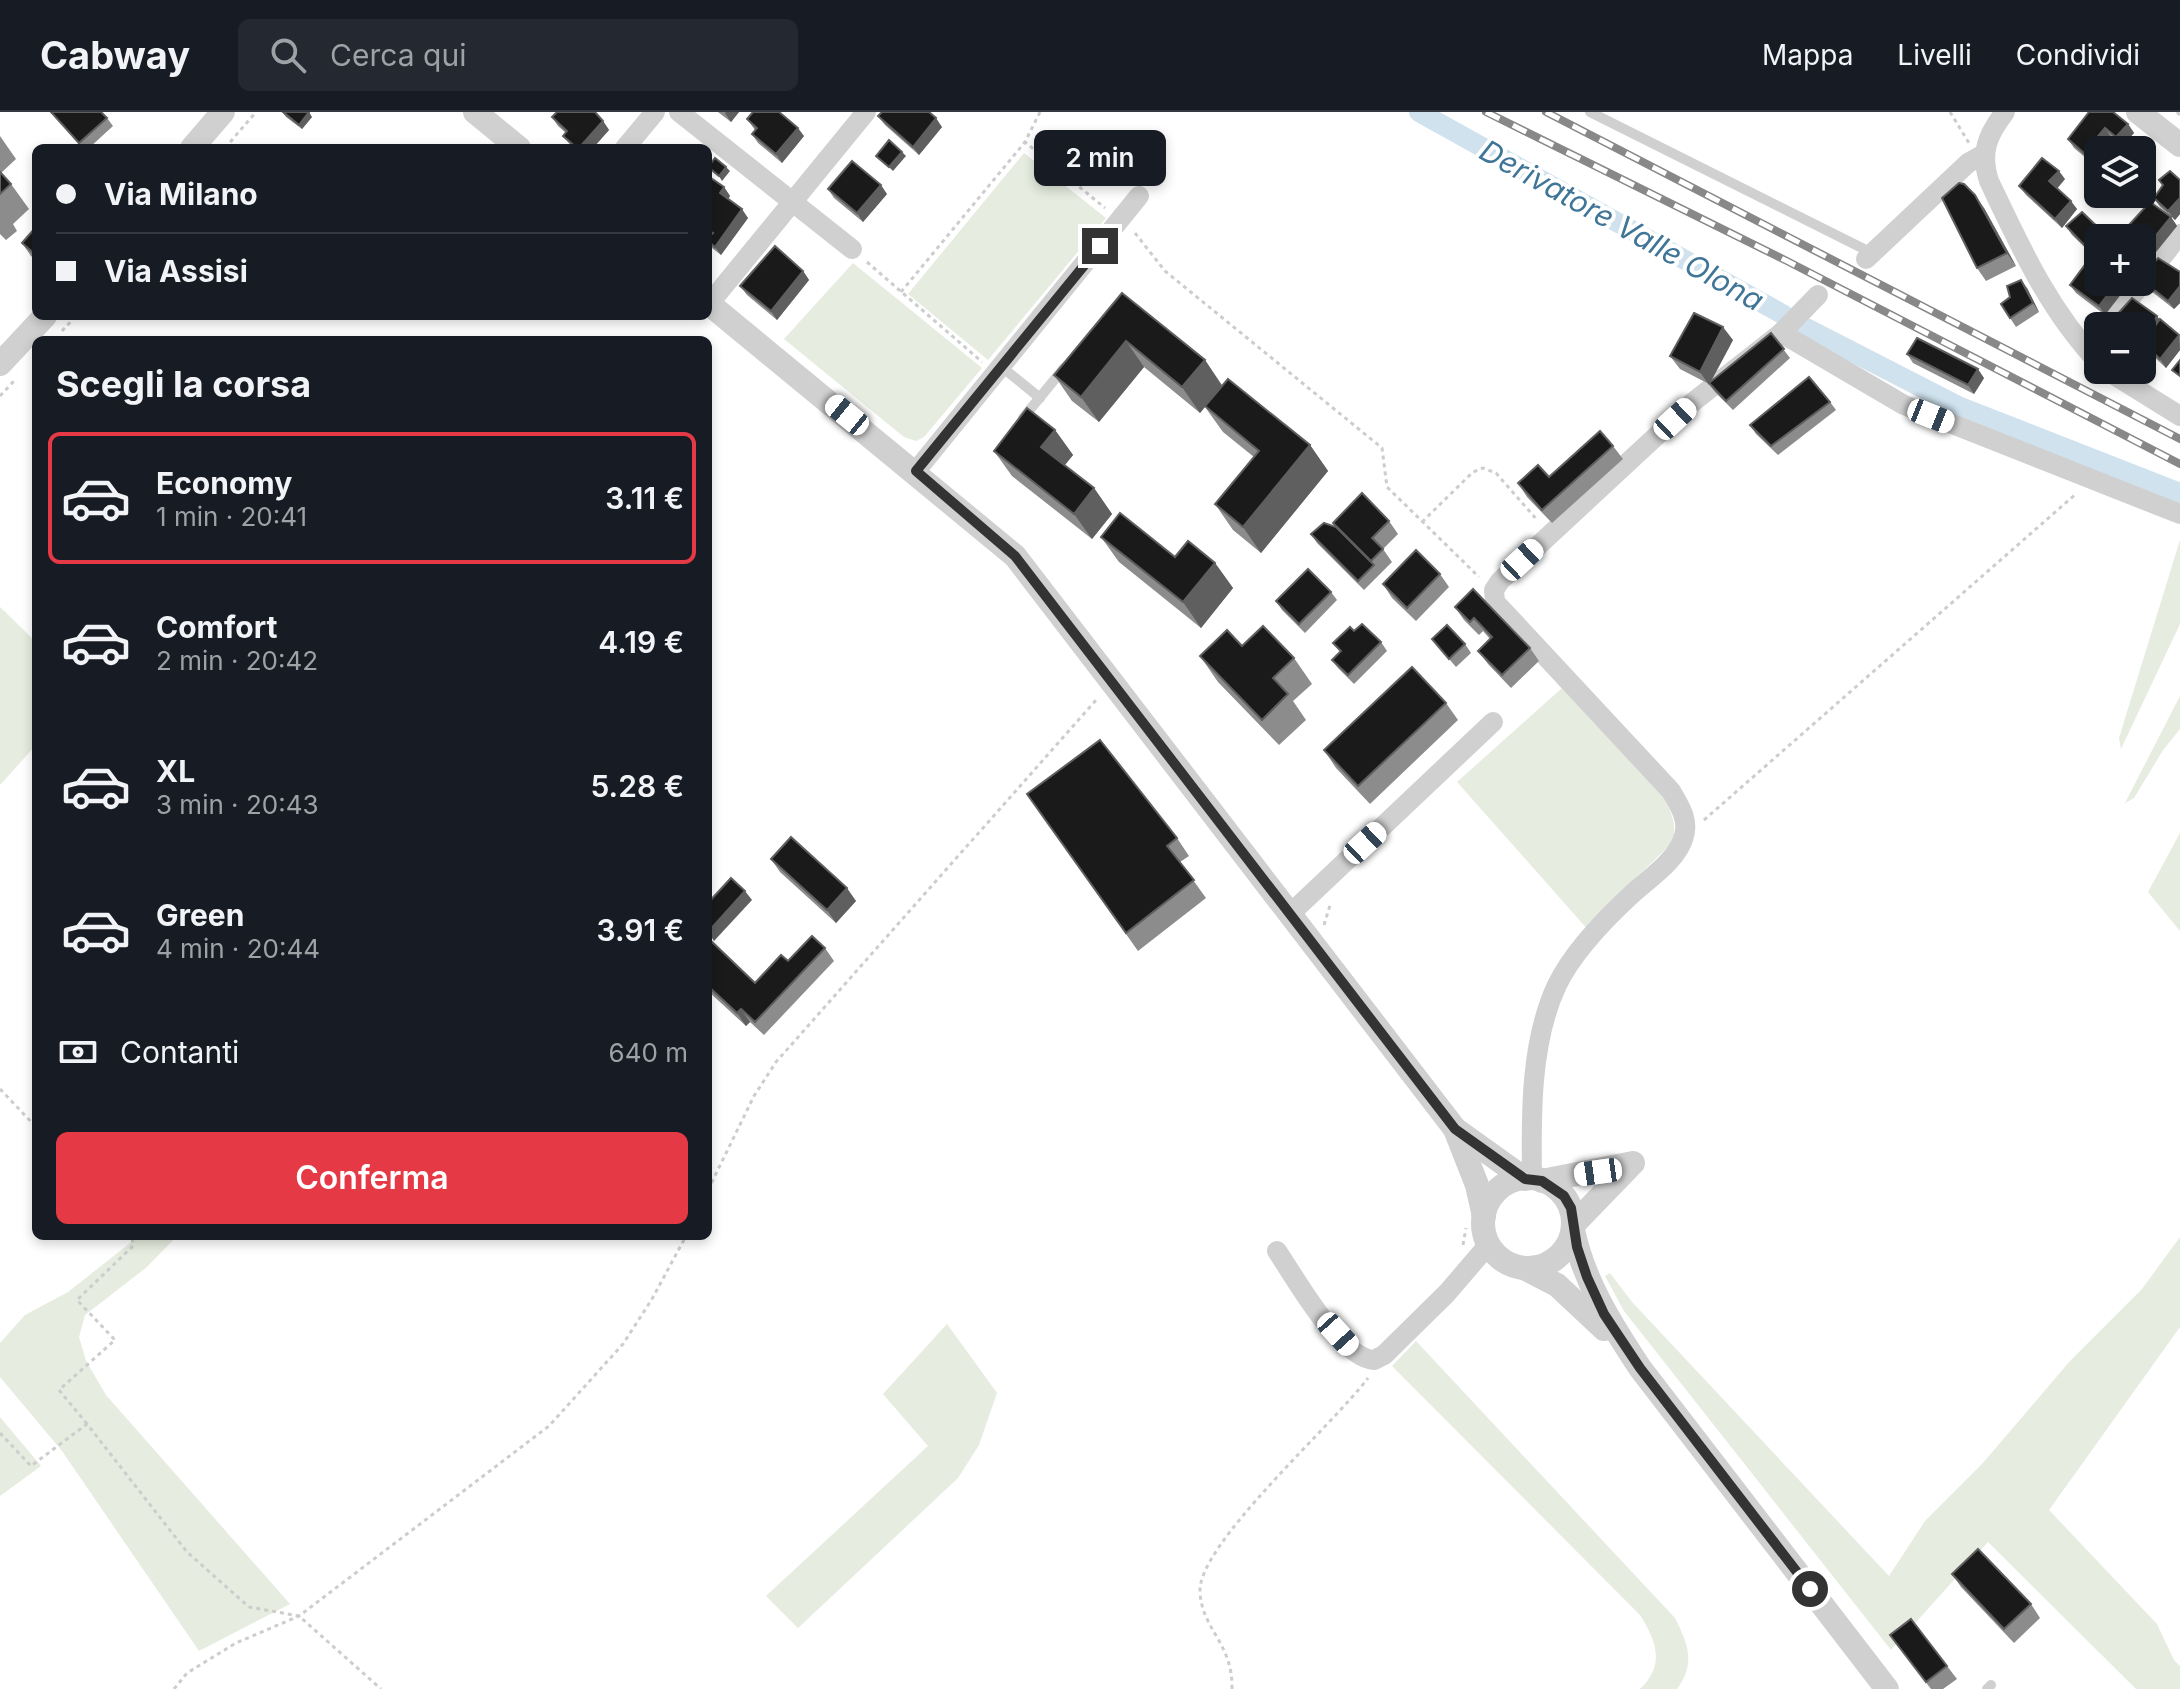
<!DOCTYPE html>
<html lang="it">
<meta charset="utf-8">
<style>
:root{--surface:#171b24;--page:#242831;--text:#f1f3f6;--muted:#9ea1a6;--line:#363941;--accent:#e63946}
body{margin:0;font-family:Inter,sans-serif;background:var(--page);color:var(--text);height:100vh;display:flex;flex-direction:column;font-size:30px;white-space:nowrap}
*{box-sizing:border-box;margin:0}
p{font-size:26px;color:var(--muted)}
.icon{flex:none;width:44px;height:44px;fill:none;stroke:currentColor;stroke-width:2;stroke-linecap:round;stroke-linejoin:round}
.map{position:relative;flex:1;overflow:hidden}
.drawer{position:absolute;left:32px;top:224px;width:680px;height:904px;display:flex;flex-direction:column;background:var(--surface);border-radius:12px;box-shadow:0 4px 12px #0003}
.drawer>*{flex:none}
.hud{position:absolute;left:32px;top:32px;width:680px;height:176px;border-radius:12px;box-shadow:0 4px 12px #0003;display:grid;align-content:center;height:176px;padding:0 24px;background:var(--surface)}
.fabs{position:absolute;left:2084px;top:24px;display:grid;gap:16px}
.fabs a{display:grid;place-items:center;width:72px;height:72px;border-radius:12px;background:var(--surface);box-shadow:0 4px 12px #0003;font-size:40px}
.end{position:absolute;width:36px;height:36px;margin:-18px;border:10px solid #333;background:#fff;box-shadow:0 0 0 4px #fff}
.from{border-radius:50%}
.bubble{position:absolute;height:56px;border-radius:12px;background:var(--surface);box-shadow:0 4px 12px #0003;font-size:26px;font-weight:600;line-height:56px;text-align:center}
.car{position:absolute;width:24px;height:48px;margin:-24px -12px;border-radius:10px;box-shadow:0 0 6px 2px #0007;background:linear-gradient(#fff 24%,#345 0 40%,#fff 0 76%,#345 0 86%,#fff 0)}
.hud b{display:flex;align-items:center;gap:28px;height:76px;font-size:30px}
.hud b+b{border-top:2px solid var(--line)}
.hud i{width:20px;height:20px;background:var(--text)}
ul{padding:0;list-style:none}
li{display:flex;align-items:center;gap:24px;height:132px;margin:0 16px 12px;padding:0 8px;border:4px solid transparent;border-radius:12px}
li div{flex:1}
li b{display:block;font-size:30px}
li em{font-style:normal;font-weight:600}
li.on{border-color:var(--accent)}
li>.icon{width:72px;height:72px;stroke-width:1.5}
h2{padding:0 24px;font-size:36px;line-height:96px}
.pay{display:flex;align-items:center;gap:20px;height:88px;padding:0 24px;font-size:30px}
.pay p{margin-inline-start:auto}
.primary-button{display:flex;gap:16px;margin-top:auto;padding:16px 24px}
.primary-button a{flex:1;height:92px;border-radius:12px;background:var(--accent);color:#fff;font-size:32px;font-weight:600;line-height:92px;text-align:center}
header{display:flex;align-items:center;gap:48px;box-sizing:border-box;height:112px;padding:0 40px;background:var(--surface);border-bottom:2px solid var(--line)}
header strong{font-size:38px}
nav{display:flex;gap:44px;margin-inline-start:auto;font-size:28px}
.search{width:560px;height:72px;background:var(--page);display:flex;align-items:center;gap:20px;box-sizing:border-box;padding:0 28px;border-radius:12px;color:var(--muted);font-size:30px}
.map>svg:first-child{display:block}
.green{fill:#e6ecdf}
.lines{fill:none;stroke-linecap:round;stroke-linejoin:round}
.canal{stroke:#cfe2ee;stroke-width:20}
.path{stroke:#cdcdcd;stroke-width:3;stroke-dasharray:4 4;stroke-linecap:butt}
.service{stroke:#d0d0d0;stroke-width:10}
.minor{stroke:#d0d0d0;stroke-width:20}
.tertiary{stroke:#d0d0d0;stroke-width:24}
.rail-casing{stroke:#888;stroke-width:8}
.rail{stroke:#fff;stroke-width:5;stroke-dasharray:15;stroke-linecap:butt}
.wall{fill:#8c8c8c}
.shaded-wall{fill:#5f5f5f}
.building{fill:#1a1a1a;stroke:#5f5f5f;stroke-width:2}
.route{stroke:#333;stroke-width:10}
.labels{text-anchor:middle;dominant-baseline:central;stroke-width:8;stroke-linejoin:round;paint-order:stroke}
.water-label{font-size:30px;font-style:italic;fill:#3f7597;stroke:#fff}
</style>
<header>
<strong>Cabway</strong>
<div class="search"><svg class="icon" aria-label="search" viewBox="0 0 24 24"><circle cx="10" cy="10" r="6"/><path d="M15 15l6 6"/></svg>Cerca qui</div>
<nav><a>Mappa</a><a>Livelli</a><a>Condividi</a></nav>
</header>
<div class="map">
<svg width="2180" height="1577" viewBox="0 0 2180 1577">
<rect width="100%" height="100%" fill="#fff"/>
<g class="green">
<polygon points="1024,41 1106,106 988,248 908,182"/>
<polygon points="853,151 982,256 924,325 916,329 904,325 784,227"/>
<polygon points="2180,428 2180,512 2121,637 2119,626"/>
<polygon points="0,495 36,530 36,633 0,673"/>
<path d="M1562,576l100,107c9,16 15,28 11,47l-55,53 -28,37 -133,-150z"/>
<polygon points="2180,584 2180,617 2163,638 2134,686 2125,691"/>
<polygon points="2180,721 2180,819 2148,780"/>
<polygon points="139,1124 177,1124 147,1155 85,1203 79,1225 86,1249 106,1283 290,1492 199,1539 62,1339 0,1265 0,1231 25,1203 68,1180"/>
<polygon points="2180,1125 2180,1215 2049,1398 2157,1512 2174,1548 2180,1554 2180,1577 2136,1577 1988,1430 1891,1538 1624,1199 1605,1164 1610,1161 1632,1190 1889,1464 1925,1409 1982,1352 2070,1249 2142,1177"/>
<polygon points="947,1212 997,1281 979,1333 958,1366 798,1516 766,1484 928,1334 883,1282"/>
<path d="M1416,1229l259,277c13,26 21,45 2,71h-37c25,-24 17,-47 0,-74l-248,-249z"/>
<polygon points="0,1305 41,1354 0,1384"/>
</g>
<g class="lines">
<g class="canal">
<polyline points="1419,0 1784,203"/>
<polyline points="1806,216 1958,294 2180,381"/>
</g>
<g class="path">
<polyline points="1040,0 1025,30 1105,96"/>
<polyline points="1950,0 1969,31"/>
<polyline points="2177,0 2180,3"/>
<polyline points="225,36 256,0"/>
<polyline points="1135,121 1165,159 1382,336 1387,375 1479,465"/>
<polyline points="867,150 982,250"/>
<polyline points="901,180 1025,30"/>
<polyline points="62,219 76,204"/>
<polyline points="0,284 14,269"/>
<polyline points="1422,410 1473,360 1483,356 1496,361 1538,409"/>
<polyline points="1704,708 2077,381"/>
<polyline points="1324,813 1331,790"/>
<polyline points="0,977 36,1015"/>
<polyline points="708,1078 754,984 776,950 1097,587"/>
<polyline points="1463,1133 1466,1116"/>
<polyline points="87,1312 59,1278 115,1228 77,1188 133,1134 132,1124"/>
<polyline points="0,1321 31,1354 87,1312 187,1440 249,1495 299,1504 381,1577"/>
<polyline points="174,1577 187,1561 236,1531 299,1504 549,1314 623,1232 652,1187 686,1124"/>
<path d="M1232,1577c1,-46 -30,-59 -32,-97 -3,-47 134,-168 168,-214"/>
</g>
<g class="service">
<polyline points="1590,0 1872,141"/>
<polyline points="1003,256 1040,286"/>
<polyline points="1023,306 1064,256"/>
<polyline points="1987,1577 1991,1573"/>
</g>
<g class="minor">
<polyline points="679,0 852,137"/>
<path d="M2005,0c-18,23 -25,41 -16,69 31,65 59,128 109,181"/>
<polyline points="625,36 655,0"/>
<polyline points="1866,147 1968,51 1984,42"/>
<polyline points="709,192 866,0"/>
<polyline points="2109,214 2180,122"/>
<polyline points="1781,221 1818,183"/>
<polyline points="2106,258 2180,304"/>
<polyline points="916,359 1139,84"/>
<polyline points="1290,802 1493,610"/>
<path d="M1532,1067c-1,-62 -2,-137 25,-194 16,-33 47,-65 74,-90 17,-16 47,-35 53,-59 5,-17 -5,-31 -13,-45l-176,-189 -1,-12 6,-9 193,-179 88,-69 123,72 276,109"/>
<path d="M1277,1139c19,28 62,106 97,109l10,-5 63,-62 42,-49"/>
</g>
<g class="tertiary">
<polyline points="475,0 519,36"/>
<polyline points="2138,0 2180,33"/>
<polyline points="192,36 223,0"/>
<polyline points="708,191 1015,444 1455,1017 1477,1073 1484,1104"/>
<polyline points="0,252 45,204"/>
<polyline points="1455,1017 1525,1067"/>
<circle cx="1528" cy="1111" r="45"/>
<polyline points="1542,1069 1633,1051"/>
<polyline points="1573,1113 1630,1054"/>
<path d="M1573,1118c11,52 38,94 67,138l247,321"/>
<polyline points="1524,1156 1557,1173 1604,1217"/>
</g>
<g class="rail-casing">
<g id="rail">
<polyline points="1486,0 1787,149 2180,352"/>
<polyline points="1546,0 2180,327"/>
</g>
</g>
<use href="#rail" class="rail"/>
</g>
<g class="wall">
<polygon points="51,0 107,6 113,14 89,36 82,36"/>
<polygon points="718,0 739,0 731,10"/>
<polygon points="283,1 312,5 302,17 286,5"/>
<polygon points="878,4 942,15 919,43 885,13"/>
<polygon points="552,5 603,9 609,18 593,36 573,36 563,24 566,21 558,14"/>
<polygon points="747,7 804,24 782,51 758,31 752,22 755,18"/>
<polygon points="2128,12 2134,21 2122,34 2111,25 2100,38 2098,38 2098,41 2091,50 2074,36 2068,27"/>
<polygon points="0,24 16,47 1,61 11,72 29,97 13,112 17,119 6,128 0,122"/>
<polygon points="708,64 724,75 730,84 728,87 748,106 721,143 712,136 708,131"/>
<polygon points="2065,67 2057,76 2077,97 2062,116 2026,83 2019,74"/>
<polygon points="2159,68 2180,68 2180,102 2175,108 2160,95 2154,86 2163,74"/>
<polygon points="828,77 887,82 863,110 834,86"/>
<polygon points="1984,96 2016,154 1986,169 1977,156"/>
<polygon points="2171,105 2177,114 2156,140 2142,128 2142,126 2136,122 2129,113"/>
<polygon points="2066,114 2098,126 2098,146 2097,147 2072,123"/>
<polygon points="36,115 36,148 31,144 22,131"/>
<polygon points="803,159 809,168 777,208 747,183 740,174"/>
<polygon points="2180,160 2180,191 2174,197 2147,176 2142,169"/>
<polygon points="2098,170 2120,170 2125,177 2105,203 2076,181 2070,173"/>
<polygon points="2027,176 2039,200 2016,215 2001,192"/>
<polygon points="1122,181 1205,248 1222,273 1310,333 1328,359 1261,441 1233,418 1215,392 1254,345 1223,320 1205,295 1200,301 1144,255 1099,310 1072,289 1054,263"/>
<polygon points="2115,205 2159,207 2180,224 2180,238 2166,256 2149,240 2142,231 2142,214 2122,214"/>
<polygon points="1771,221 1790,246 1733,298 1715,280 1709,272 1680,257 1670,244 1733,228 1710,271"/>
<polygon points="1907,242 1984,266 1974,282 1913,251"/>
<polygon points="1830,290 1836,298 1778,343 1756,322 1750,313"/>
<polygon points="1055,318 1073,343 1065,353 1094,376 1112,402 1092,427 1012,364 994,339"/>
<polygon points="1613,334 1623,347 1552,411 1527,385 1518,371 1549,365"/>
<polygon points="1389,409 1398,422 1383,437 1392,450 1364,478 1317,431 1311,422 1336,415 1333,411"/>
<polygon points="1101,425 1175,445 1215,451 1233,476 1201,516 1119,450"/>
<polygon points="1440,462 1449,475 1416,509 1392,486 1383,472"/>
<polygon points="1331,480 1337,488 1305,521 1282,498 1276,489"/>
<polygon points="1455,495 1530,536 1539,549 1511,576 1488,552 1478,539 1490,527 1483,519 1479,523 1464,508"/>
<polygon points="1354,519 1381,530 1387,539 1354,572 1338,556 1332,548 1340,540 1333,531"/>
<polygon points="1432,527 1465,532 1471,541 1456,555"/>
<polygon points="1242,534 1294,546 1312,572 1293,589 1306,608 1279,633 1218,570 1200,544"/>
<polygon points="1446,591 1458,608 1370,692 1336,656 1324,638"/>
<polygon points="1027,682 1177,726 1189,744 1180,750 1206,786 1138,839"/>
<polygon points="771,747 856,789 836,811 780,760"/>
<polygon points="708,830 755,871 788,849 825,836 834,849 764,923 750,910 746,914 708,879"/>
<polygon points="1952,1462 2031,1492 2040,1506 2014,1531 1961,1475"/>
<polygon points="1890,1523 1947,1554 1957,1567 1943,1577 1931,1577"/>
</g>
<g class="shaded-wall">
<polygon points="309,0 312,5 302,17 299,13"/>
<polygon points="726,0 739,0 731,10 725,1"/>
<polygon points="936,6 942,15 919,43 913,35"/>
<polygon points="603,9 609,18 593,36 579,36"/>
<polygon points="2128,12 2134,21 2122,34 2116,25"/>
<polygon points="798,16 804,24 782,51 776,42"/>
<polygon points="2105,16 2111,25 2100,38 2098,38 2098,41 2091,50 2084,41"/>
<polygon points="902,40 906,44 893,59 889,55"/>
<polygon points="726,55 730,59 722,69 719,64"/>
<polygon points="2059,59 2065,67 2056,78 2049,69"/>
<polygon points="881,73 887,82 863,110 857,101"/>
<polygon points="724,75 730,84 726,90 720,81"/>
<polygon points="1975,83 1984,96 2016,154 2007,141"/>
<polygon points="2180,86 2180,102 2175,108 2168,99"/>
<polygon points="2071,89 2077,97 2062,116 2055,107"/>
<polygon points="742,97 748,106 721,143 715,135"/>
<polygon points="2171,105 2177,114 2156,140 2150,131"/>
<polygon points="2098,130 2098,146 2097,147 2090,139"/>
<polygon points="803,159 809,168 777,208 771,199"/>
<polygon points="2021,168 2027,176 2039,200 2033,191"/>
<polygon points="2117,170 2120,170 2125,177 2105,203 2099,194"/>
<polygon points="2180,174 2180,191 2174,197 2168,189"/>
<polygon points="2157,204 2163,212 2146,234 2142,228 2142,223"/>
<polygon points="1723,215 1733,228 1709,273 1700,260"/>
<polygon points="2179,223 2180,238 2166,256 2160,247"/>
<polygon points="1126,229 1144,255 1099,310 1081,285"/>
<polygon points="1205,248 1222,274 1200,301 1182,275"/>
<polygon points="1978,257 1984,266 1974,282 1968,273"/>
<polygon points="1055,318 1073,343 1059,360 1041,335"/>
<polygon points="1310,333 1328,359 1261,441 1243,415"/>
<polygon points="1094,376 1112,402 1092,427 1074,402"/>
<polygon points="1215,451 1233,476 1201,516 1183,490"/>
<polygon points="847,776 856,789 836,811 827,798"/>
<polygon points="745,779 752,788 714,829 708,820"/>
<polygon points="741,897 750,910 746,914 737,901"/>
</g>
<g class="building">
<polygon points="51,0 101,0 107,6 79,31"/>
<polygon points="283,0 309,0 299,13"/>
<polygon points="557,0 595,0 603,9 579,36 577,36 563,24 567,19 552,5"/>
<polygon points="753,0 779,0 798,16 776,42 752,22 757,16 747,7"/>
<polygon points="882,0 929,0 936,6 913,35 878,4"/>
<polygon points="2089,0 2113,0 2128,12 2116,25 2105,16 2084,41 2068,27"/>
<polygon points="889,28 902,40 889,55 876,44"/>
<polygon points="715,46 726,55 719,64 708,55"/>
<polygon points="2042,46 2059,59 2049,69 2071,89 2055,107 2019,74"/>
<polygon points="852,49 881,73 857,101 828,77"/>
<polygon points="2170,59 2180,68 2180,86 2168,99 2154,86 2163,73 2159,68"/>
<polygon points="0,60 11,72 0,82"/>
<polygon points="708,64 724,75 720,81 742,97 715,135 708,129 708,125 713,121 708,118"/>
<polygon points="1959,71 1964,72 1975,83 2007,141 1977,156 1942,86"/>
<polygon points="2150,90 2171,105 2150,131 2129,113"/>
<polygon points="2082,100 2106,123 2102,126 2098,126 2098,130 2090,139 2066,114"/>
<polygon points="36,115 36,143 22,131"/>
<polygon points="775,134 803,159 771,199 740,174"/>
<polygon points="2090,146 2098,152 2098,170 2117,170 2099,194 2070,173"/>
<polygon points="2158,146 2180,160 2180,174 2168,189 2142,168 2142,166"/>
<polygon points="2021,168 2033,191 2010,206 2001,192 2010,185 2007,174"/>
<polygon points="1122,181 1205,248 1182,275 1126,229 1081,285 1054,263"/>
<polygon points="2132,186 2157,204 2142,223 2142,214 2126,214 2115,205"/>
<polygon points="1694,201 1723,215 1700,260 1670,244"/>
<polygon points="2160,207 2179,223 2160,247 2143,231"/>
<polygon points="1771,221 1784,237 1726,289 1709,271"/>
<polygon points="1917,226 1978,257 1968,273 1907,242"/>
<polygon points="2180,248 2180,264 2172,258"/>
<polygon points="1809,265 1830,290 1771,334 1750,313"/>
<polygon points="1228,267 1310,333 1243,415 1215,392 1259,339 1205,294"/>
<polygon points="1027,296 1055,318 1041,335 1094,376 1074,402 994,339"/>
<polygon points="1600,319 1613,334 1542,398 1518,371 1538,353 1549,365"/>
<polygon points="1362,381 1389,409 1372,426 1383,437 1371,449 1333,411"/>
<polygon points="1120,401 1175,445 1188,429 1215,451 1183,490 1101,425"/>
<polygon points="1324,411 1336,415 1374,453 1358,469 1311,422"/>
<polygon points="1416,438 1440,462 1407,496 1383,472"/>
<polygon points="1308,457 1331,480 1299,512 1276,489"/>
<polygon points="1473,477 1530,536 1502,563 1478,539 1492,525 1474,506 1470,510 1455,495"/>
<polygon points="1362,512 1381,530 1348,563 1332,548 1341,539 1333,531 1350,515 1354,519"/>
<polygon points="1447,513 1465,532 1449,547 1432,527"/>
<polygon points="1263,514 1294,546 1273,566 1288,582 1262,608 1200,544 1227,518 1242,534"/>
<polygon points="1412,555 1446,591 1358,674 1324,638"/>
<polygon points="1100,628 1177,726 1167,734 1194,768 1126,821 1027,682"/>
<polygon points="791,725 847,776 827,798 771,747"/>
<polygon points="731,766 745,779 708,820 708,791"/>
<polygon points="812,824 825,836 755,910 741,897 737,901 708,874 708,830 710,828 755,871 781,843 788,849"/>
<polygon points="1978,1437 2031,1492 2004,1517 1952,1462"/>
<polygon points="1911,1507 1947,1554 1926,1570 1890,1523"/>
</g>
<g class="lines">
<polyline class="route" points="1100,134 916,359 1015,444 1455,1017 1525,1067 1542,1069 1564,1084 1571,1096 1577,1135 1587,1165 1604,1202 1640,1256 1810,1477"/>
</g>
<g class="labels">
<g class="water-label">
<text transform="translate(1622 113) rotate(29)">Derivatore Valle Olona</text>
</g>
</g>
</svg>
<div class="fabs">
<a><svg class="icon" aria-label="layers" viewBox="0 0 24 24"><path d="M12 4l9 5-9 5-9-5zM3 14l9 5 9-5"/></svg></a>
<a>+</a>
<a>−</a>
</div>
<i class="end from" style="left:1810px;top:1477px"></i>
<i class="end" style="left:1100px;top:134px"></i>
<div class="bubble" style="left:1034px;top:18px;width:132px">2 min</div>
<i class="car" style="left:847px;top:303px;rotate:309deg"></i>
<i class="car" style="left:1931px;top:304px;rotate:112deg"></i>
<i class="car" style="left:1675px;top:307px;rotate:47deg"></i>
<i class="car" style="left:1522px;top:448px;rotate:47deg"></i>
<i class="car" style="left:1365px;top:731px;rotate:47deg"></i>
<i class="car" style="left:1598px;top:1060px;rotate:262deg"></i>
<i class="car" style="left:1338px;top:1222px;rotate:138deg"></i>
<div class="hud">
<b><i class="from"></i>Via Milano</b>
<b><i></i>Via Assisi</b>
</div>
<section class="drawer">
<h2>Scegli la corsa</h2>
<ul>
<li class="on"><svg class="icon" aria-label="car" viewBox="0 0 24 24"><path d="M5 17H2v-5l4-1 3-4h7l3 4 3 1v5h-3M9 17h6M6 11h13"/><circle cx="7" cy="17" r="2"/><circle cx="17" cy="17" r="2"/></svg><div><b>Economy</b><p>1 min · 20:41</p></div><em>3.11 €</em></li>
<li><svg class="icon" aria-label="car" viewBox="0 0 24 24"><path d="M5 17H2v-5l4-1 3-4h7l3 4 3 1v5h-3M9 17h6M6 11h13"/><circle cx="7" cy="17" r="2"/><circle cx="17" cy="17" r="2"/></svg><div><b>Comfort</b><p>2 min · 20:42</p></div><em>4.19 €</em></li>
<li><svg class="icon" aria-label="car" viewBox="0 0 24 24"><path d="M5 17H2v-5l4-1 3-4h7l3 4 3 1v5h-3M9 17h6M6 11h13"/><circle cx="7" cy="17" r="2"/><circle cx="17" cy="17" r="2"/></svg><div><b>XL</b><p>3 min · 20:43</p></div><em>5.28 €</em></li>
<li><svg class="icon" aria-label="car" viewBox="0 0 24 24"><path d="M5 17H2v-5l4-1 3-4h7l3 4 3 1v5h-3M9 17h6M6 11h13"/><circle cx="7" cy="17" r="2"/><circle cx="17" cy="17" r="2"/></svg><div><b>Green</b><p>4 min · 20:44</p></div><em>3.91 €</em></li>
</ul>
<div class="pay"><svg class="icon" aria-label="cash" viewBox="0 0 24 24"><path d="M3 7h18v10H3z"/><circle cx="12" cy="12" r="2"/></svg>Contanti<p>640 m</p></div>
<div class="primary-button"><a>Conferma</a></div>
</section>
</div>
